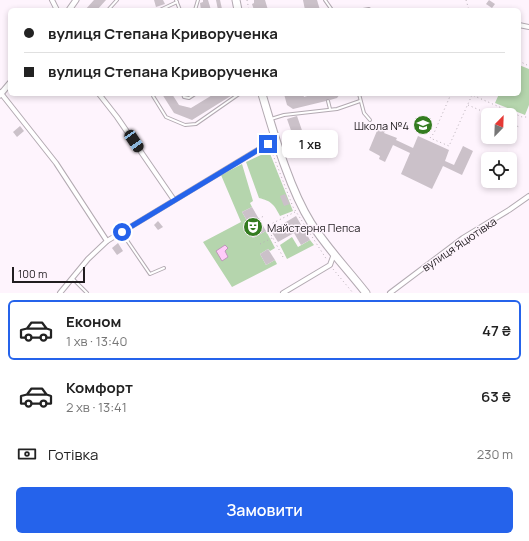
<!DOCTYPE html>
<html lang="uk">
<meta charset="utf-8">
<style>
:root{--surface:#fff;--page:#f2f2f2;--text:#222;--muted:#767676;--line:#e0e0e0;--accent:#2563eb}
body{margin:0;font-family:Manrope,sans-serif;background:var(--page);color:var(--text);height:100vh;display:flex;flex-direction:column;font-size:15px;white-space:nowrap}
*{box-sizing:border-box;margin:0}
p{font-size:13px;color:var(--muted)}
.icon{flex:none;width:22px;height:22px;fill:none;stroke:currentColor;stroke-width:2;stroke-linecap:round;stroke-linejoin:round}
.map{position:relative;height:293px;overflow:hidden}
.drawer{display:flex;flex-direction:column;background:var(--surface);flex:1}
.drawer>*{flex:none}
.hud{position:absolute;left:8px;top:8px;width:513px;height:88px;border-radius:6px;box-shadow:0 2px 6px #0003;display:grid;align-content:center;height:88px;padding:0 16px;background:var(--surface)}
.needle{width:26px;rotate:23deg}
.buttons{position:absolute;left:481px;top:108px;display:grid;gap:8px}
.buttons a{display:grid;place-items:center;width:36px;height:36px;border-radius:6px;background:var(--surface);box-shadow:0 2px 6px #0003;font-size:20px}
.scale{position:absolute;left:12px;bottom:10px;width:73px;box-sizing:border-box;padding-left:4px;border:2px solid #211d20;border-top:0;font-size:11px;line-height:14px;white-space:nowrap;color:#211d20;-webkit-text-stroke:3px #fef4fd;paint-order:stroke}
.end{position:absolute;width:18px;height:18px;margin:-9px;border:5px solid #2563eb;background:#fff;box-shadow:0 0 0 2px #fff}
.from{border-radius:50%}
.bubble{position:absolute;height:28px;border-radius:6px;background:var(--surface);box-shadow:0 2px 6px #0003;font-size:13px;font-weight:600;line-height:28px;text-align:center}
.car{position:absolute;width:12px;height:24px;margin:-12px -6px;border-radius:5px;box-shadow:0 0 3px 1px #0007;background:linear-gradient(#222 24%,#8ab4d8 0 40%,#222 0 76%,#8ab4d8 0 86%,#222 0)}
.hud b{display:flex;align-items:center;gap:14px;height:38px;font-size:15px}
.hud b+b{border-top:1px solid var(--line)}
.hud i{width:10px;height:10px;background:var(--text)}
ul{padding:7px 0 0;list-style:none}
li{display:flex;align-items:center;gap:12px;height:60px;margin:0 8px 6px;padding:0 8px;border:2px solid transparent;border-radius:6px}
li div{flex:1}
li b{display:block;font-size:15px}
li em{font-style:normal;font-weight:600}
li.current{border-color:var(--accent)}
li>.icon{width:36px;height:36px;stroke-width:1.5}
.pay{display:flex;align-items:center;gap:10px;height:44px;padding:0 16px;font-size:15px}
.pay p{margin-inline-start:auto}
.action{display:flex;gap:8px;margin-top:auto;padding:8px 16px}
.action a{flex:1;height:46px;border-radius:6px;background:var(--accent);color:#fff;font-size:16px;font-weight:600;line-height:46px;text-align:center}
.map>svg:first-child{display:block}
.green{fill:#b5d5ad}
.water{fill:#ffcbf9;stroke:#bc97b8}
.building{fill:#cbc1c9}
.lines{fill:none;stroke-linecap:round;stroke-linejoin:round}
.service-casing{stroke:#b3aab2;stroke-width:4}
.minor-casing{stroke:#b3aab2;stroke-width:6}
.tertiary-casing{stroke:#b3aab2;stroke-width:7}
.trunk-casing{stroke:#b3aab2;stroke-width:9}
.path{stroke:#b9b1b8;stroke-width:1;stroke-dasharray:1 3;stroke-linecap:butt}
.service{stroke:#fff;stroke-width:2}
.minor{stroke:#fff;stroke-width:4}
.tertiary{stroke:#fff;stroke-width:5}
.trunk{stroke:#fff;stroke-width:7}
.route{stroke:#2563eb;stroke-width:5}
.labels{text-anchor:middle;dominant-baseline:central;stroke-width:3;stroke-linejoin:round;paint-order:stroke}
.poi-label{font-size:11px;fill:#211d20;stroke:#fef4fd;text-anchor:end}
.street-label{font-size:11px;fill:#211d20;stroke:#fef4fd}
</style>
<div class="map">
<svg width="529" height="293" viewBox="0 0 529 293">
<rect width="100%" height="100%" fill="#fef4fd"/>
<g class="green">
<polygon points="519,65 529,69 529,105 525,115 495,103 499,94 519,94"/>
<path d="M269,151l24,60 -13,5c-6,-12 -9,-15 -21,-18l-13,-36z"/>
<polygon points="242,164 253,201 250,203 252,207 242,212 250,226 247,228 253,238 266,231 275,248 270,251 268,249 260,254 266,265 275,260 277,264 232,287 203,242 241,222 221,175"/>
<polygon points="292,237 298,247 310,240 314,245 287,259 280,245"/>
</g>
<polygon class="water" points="225,245 228,248 225,251 228,257 222,261 216,251"/>
<g class="building">
<polygon points="94,0 106,0 97,10 85,10"/>
<polygon points="154,0 163,0 165,4 156,7"/>
<polygon points="203,0 208,0 211,10 201,10 200,3 203,2"/>
<polygon points="216,0 220,0 222,9 218,10"/>
<polygon points="254,0 265,0 268,10 254,10 252,4 254,3"/>
<polygon points="303,0 317,0 320,10 305,10"/>
<polygon points="489,0 495,4 492,8 486,4"/>
<polygon points="162,94 172,94 179,105 191,108 214,94 234,94 192,120 174,113"/>
<polygon points="284,94 303,94 304,97 314,94 340,94 337,98 330,100 328,99 326,101 293,109 287,105"/>
<polygon points="297,116 305,139 295,142 287,119"/>
<polygon points="20,126 24,131 17,137 13,132"/>
<polygon points="379,126 386,129 384,133 397,138 396,140 413,148 418,136 449,150 445,161 454,165 463,146 473,151 462,175 443,166 432,189 401,174 410,153 393,145 385,162 379,159 380,156 369,150"/>
<polygon points="285,194 290,204 284,206 280,196"/>
<polygon points="252,207 266,231 253,238 247,227 250,226 242,212"/>
<polygon points="296,216 310,240 301,245 294,233 278,242 271,231"/>
<polygon points="158,221 163,227 158,230 154,225"/>
<polygon points="118,243 123,251 117,255 112,248"/>
<polygon points="268,249 275,260 266,265 260,254"/>
</g>
<g class="lines">
<g class="service-casing">
<g id="service">
<polyline points="176,0 180,10"/>
<polyline points="325,0 332,10"/>
<polyline points="108,10 117,0"/>
<polyline points="160,10 177,2"/>
<polyline points="195,10 198,0"/>
<polyline points="363,10 369,9 369,10"/>
<polyline points="183,94 184,97 189,98 195,94"/>
<polyline points="359,94 364,113 370,120"/>
<polyline points="153,96 166,117 185,125 196,124 239,94"/>
<polyline points="328,101 330,109"/>
<polyline points="271,119 284,115 337,109 360,101"/>
<polyline points="122,233 150,274 164,268"/>
<polyline points="72,278 87,293"/>
</g>
</g>
<g class="minor-casing">
<g id="minor">
<polyline points="52,0 57,10"/>
<polyline points="519,25 529,27"/>
<polyline points="0,92 56,163 107,241"/>
<polyline points="99,94 117,117 174,200"/>
<polyline points="60,293 88,259 107,241 276,139"/>
<polyline points="283,293 330,265 334,254"/>
<polyline points="390,293 463,238 509,210 529,196"/>
</g>
</g>
<g class="tertiary-casing">
<g id="tertiary">
<polyline points="69,10 76,0"/>
<polyline points="0,95 10,83"/>
</g>
</g>
<g class="trunk-casing">
<g id="trunk">
<polyline points="236,0 238,10"/>
<path d="M262,94c12,40 27,94 49,129 16,25 37,47 55,70"/>
</g>
</g>
<g class="path">
<polyline points="247,0 249,10"/>
<polyline points="466,0 469,10"/>
<polyline points="519,61 529,66"/>
<polyline points="451,94 434,133 430,138 449,146 472,95"/>
<polyline points="470,94 522,117 529,117"/>
<polyline points="468,105 491,115"/>
<polyline points="510,123 519,127"/>
<polyline points="270,147 293,207 327,260"/>
<polyline points="244,226 264,216"/>
<polyline points="260,244 272,238"/>
<polyline points="283,257 268,229 269,225 295,212"/>
<polyline points="333,269 353,293"/>
</g>
<use href="#service" class="service"/>
<use href="#minor" class="minor"/>
<use href="#tertiary" class="tertiary"/>
<use href="#trunk" class="trunk"/>
</g>
<g class="lines">
<polyline class="route" points="122,232 268,144"/>
</g>
<defs>
<g id="school-disc" transform="scale(1)"><circle r="9.5" fill="#347c20" stroke="#fef4fd"/><path d="M0-5L7-2L0 1L-7-2ZM-4 1L0 2.5L4 1V4Q0 6-4 4Z" fill="#fff"/></g>
<g id="theatre-disc" transform="scale(1)"><circle r="9.5" fill="#347c20" stroke="#fef4fd"/><path d="M-5-5.5Q0-4 5-5.5V0Q5 5 0 6Q-5 5-5 0ZM-3.3-2.5H-1v1.5H-3.3ZM1-2.5H3.3v1.5H1ZM-2.8 1Q0 5.5 2.8 1Z" fill="#fff"/></g>
</defs>
<g fill-rule="evenodd">
<use href="#school-disc" x="423" y="125"/>
<use href="#theatre-disc" x="253" y="227"/>
</g>
<g class="labels">
<g class="poi-label">
<text x="409" y="125">Школа №4</text>
<text x="267" y="227" text-anchor="start">Майстерня Пепса</text>
</g>
<g class="street-label">
<text transform="translate(459 244) rotate(-34)">вулиця Яцютівка</text>
</g>
</g>
</svg>
<div class="buttons">
<a><svg class="needle" viewBox="-14 -14 28 28"><path d="M0-13l5 13h-10z" fill="#e53935"/><path d="M0 13l5-13h-10z" fill="#767676"/></svg></a>
<a><svg class="icon" aria-label="locate" viewBox="0 0 24 24"><circle cx="12" cy="12" r="6"/><path d="M12 2v4M12 18v4M2 12h4M18 12h4"/></svg></a>
</div>
<div class="scale">100 m</div>
<i class="end from" style="left:122px;top:232px"></i>
<i class="end" style="left:268px;top:144px"></i>
<div class="bubble" style="left:282px;top:130px;width:56px">1 хв</div>
<i class="car" style="left:134px;top:141px;rotate:146deg"></i>
<div class="hud">
<b><i class="from"></i>вулиця Степана Криворученка</b>
<b><i></i>вулиця Степана Криворученка</b>
</div>
</div>
<section class="drawer">
<ul>
<li class="current"><svg class="icon" aria-label="car" viewBox="0 0 24 24"><path d="M5 17H2v-5l4-1 3-4h7l3 4 3 1v5h-3M9 17h6M6 11h13"/><circle cx="7" cy="17" r="2"/><circle cx="17" cy="17" r="2"/></svg><div><b>Економ</b><p>1 хв · 13:40</p></div><em>47 ₴</em></li>
<li><svg class="icon" aria-label="car" viewBox="0 0 24 24"><path d="M5 17H2v-5l4-1 3-4h7l3 4 3 1v5h-3M9 17h6M6 11h13"/><circle cx="7" cy="17" r="2"/><circle cx="17" cy="17" r="2"/></svg><div><b>Комфорт</b><p>2 хв · 13:41</p></div><em>63 ₴</em></li>
</ul>
<div class="pay"><svg class="icon" aria-label="cash" viewBox="0 0 24 24"><path d="M3 7h18v10H3z"/><circle cx="12" cy="12" r="2"/></svg>Готівка<p>230 m</p></div>
<div class="action"><a>Замовити</a></div>
</section>
